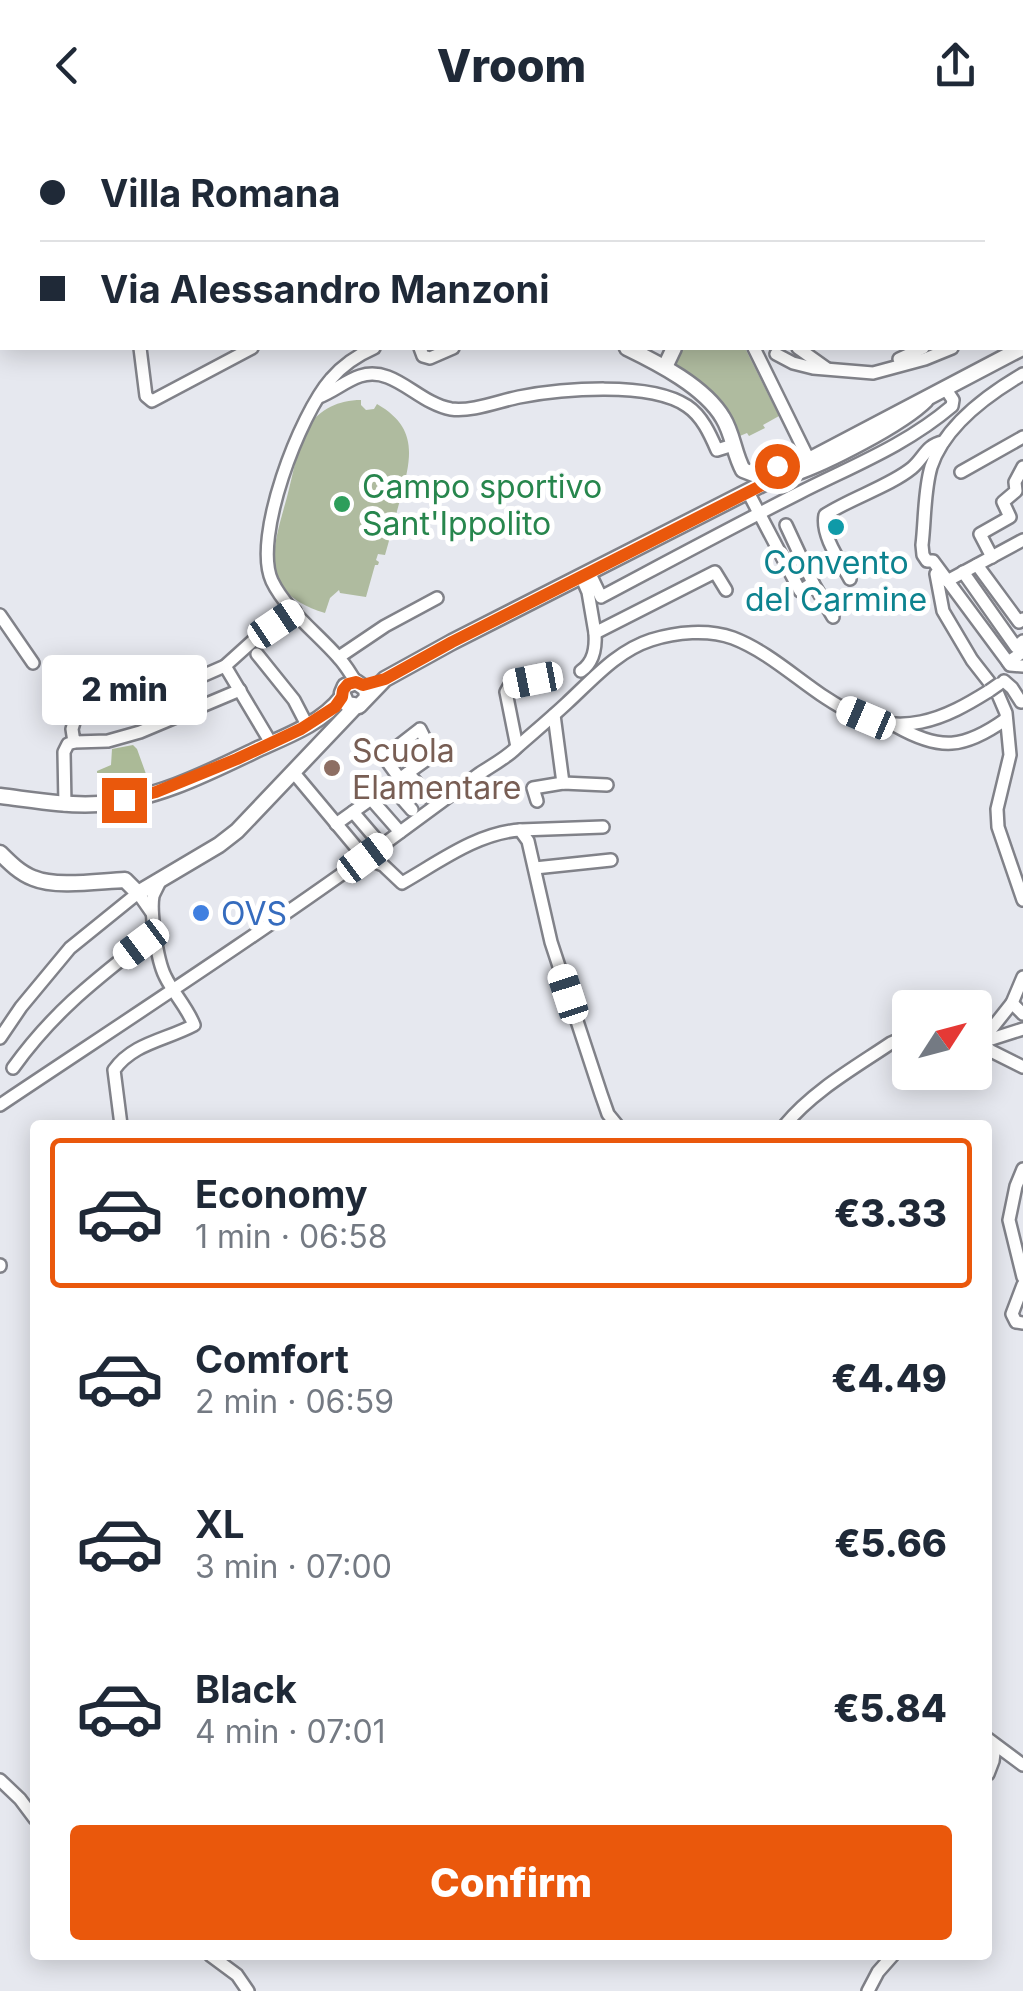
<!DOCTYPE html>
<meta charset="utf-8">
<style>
:root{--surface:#fff;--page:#f6f6f7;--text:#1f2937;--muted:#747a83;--line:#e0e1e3;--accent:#ea580c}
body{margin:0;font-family:Inter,sans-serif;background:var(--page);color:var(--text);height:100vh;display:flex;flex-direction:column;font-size:38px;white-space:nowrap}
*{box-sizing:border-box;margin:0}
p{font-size:32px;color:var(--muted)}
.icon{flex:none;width:55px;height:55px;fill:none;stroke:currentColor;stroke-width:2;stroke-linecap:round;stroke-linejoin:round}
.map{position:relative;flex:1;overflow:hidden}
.sheet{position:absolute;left:30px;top:990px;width:962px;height:840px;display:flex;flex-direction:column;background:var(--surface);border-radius:10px;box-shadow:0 5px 25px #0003}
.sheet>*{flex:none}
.top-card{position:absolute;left:0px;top:0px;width:1025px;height:220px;box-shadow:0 5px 25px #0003;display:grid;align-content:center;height:220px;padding:0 40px;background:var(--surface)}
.needle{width:65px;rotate:54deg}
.tools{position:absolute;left:892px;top:860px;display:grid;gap:20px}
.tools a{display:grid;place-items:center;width:100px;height:100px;border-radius:10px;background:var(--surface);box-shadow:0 5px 25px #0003;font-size:50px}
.end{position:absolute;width:45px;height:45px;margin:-22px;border:12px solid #ea580c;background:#fff;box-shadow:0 0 0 5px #fff}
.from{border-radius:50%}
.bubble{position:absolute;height:70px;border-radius:10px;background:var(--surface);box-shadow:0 5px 25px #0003;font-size:32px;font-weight:800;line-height:70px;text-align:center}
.car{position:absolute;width:30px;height:60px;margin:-30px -15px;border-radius:12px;box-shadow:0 0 8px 2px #0007;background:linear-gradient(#fff 24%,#345 0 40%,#fff 0 76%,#345 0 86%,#fff 0)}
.top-card b{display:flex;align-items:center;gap:35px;height:95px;font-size:38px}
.top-card b+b{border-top:2px solid var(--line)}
.top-card i{width:25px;height:25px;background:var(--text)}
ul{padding:18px 0 0;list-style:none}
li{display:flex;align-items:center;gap:30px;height:150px;margin:0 20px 15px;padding:0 20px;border:5px solid transparent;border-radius:10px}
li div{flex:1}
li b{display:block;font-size:38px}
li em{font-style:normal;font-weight:800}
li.active{border-color:var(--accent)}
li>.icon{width:90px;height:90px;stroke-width:1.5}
.cta{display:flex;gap:20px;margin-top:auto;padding:20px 40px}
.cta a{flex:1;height:115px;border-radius:10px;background:var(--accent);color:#fff;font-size:40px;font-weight:800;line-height:115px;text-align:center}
header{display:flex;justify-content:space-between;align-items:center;height:130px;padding:0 40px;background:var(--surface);font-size:45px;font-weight:800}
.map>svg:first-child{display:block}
.green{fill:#afbb9f}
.forest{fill:#abba97}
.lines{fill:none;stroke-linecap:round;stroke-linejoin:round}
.minor-tunnel{stroke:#c1c2c9;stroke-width:11;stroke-dasharray:11 5.5;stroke-linecap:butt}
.minor-casing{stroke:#818289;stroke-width:16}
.major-casing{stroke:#818289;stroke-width:19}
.minor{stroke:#fff;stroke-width:11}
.major{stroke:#fff;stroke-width:14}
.minor-bridge-casing{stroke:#818289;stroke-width:16;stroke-linecap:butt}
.minor-bridge{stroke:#fff;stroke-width:11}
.route{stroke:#ea580c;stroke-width:12}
.leisure-dot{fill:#2e9e5b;stroke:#fff;stroke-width:4}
.culture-dot{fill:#0f9aa8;stroke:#fff;stroke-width:4}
.education-dot{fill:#8d6e63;stroke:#fff;stroke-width:4}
.shop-dot{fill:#3f7fe0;stroke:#fff;stroke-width:4}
.labels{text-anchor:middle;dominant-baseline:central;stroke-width:10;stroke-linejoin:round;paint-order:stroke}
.leisure-label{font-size:32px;fill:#27864d;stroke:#fff;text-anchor:start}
.culture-label{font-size:32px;fill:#0d838f;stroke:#fff}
.education-label{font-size:32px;fill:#785e54;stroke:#fff;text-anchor:start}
.shop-label{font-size:32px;fill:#366cbe;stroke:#fff;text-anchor:start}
</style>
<header><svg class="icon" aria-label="back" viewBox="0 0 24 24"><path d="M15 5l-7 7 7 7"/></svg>Vroom<svg class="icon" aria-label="share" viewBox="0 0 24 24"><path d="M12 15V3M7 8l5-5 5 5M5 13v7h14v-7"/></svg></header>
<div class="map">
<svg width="1023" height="1861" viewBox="0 0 1023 1861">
<rect width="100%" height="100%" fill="#e6e8ef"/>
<g class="green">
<polygon points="680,218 745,218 779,286 763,295 765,298 749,306 747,303 735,308 717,272 677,235 675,227"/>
<path d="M361,270v5l5,5 8,-1 3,-5c40,23 35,51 25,89 -6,21 -11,41 -17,62l-7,-1 -2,6 3,2 -1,3h-3l-9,32 -26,-4 -1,-3 -9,8 -5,15c-68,-21 -53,-62 -38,-116 6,-23 10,-48 20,-70 14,-18 31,-27 54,-27z"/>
</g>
<polygon class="forest" points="133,615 137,619 150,655 98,665 97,641 111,635 112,619"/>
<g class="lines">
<polyline class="minor-tunnel" points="1022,89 1023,89"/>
<g class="minor-casing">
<g id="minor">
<polyline points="63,0 65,2"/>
<polyline points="463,0 463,2"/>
<polyline points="482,0 484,2"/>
<polyline points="512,0 514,2"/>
<polyline points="564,0 564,2"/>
<polyline points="682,0 685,2"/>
<polyline points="794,0 796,2"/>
<polyline points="885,0 888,2"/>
<polyline points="384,2 387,0"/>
<polyline points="587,2 590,0"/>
<polyline points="701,2 702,0"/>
<polyline points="972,2 972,0"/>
<polyline points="1010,2 1018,0"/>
<polyline points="1022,56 1023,56"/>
<polyline points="1022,149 1023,149"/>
<polyline points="140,218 146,266 152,271 252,218"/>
<polyline points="420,218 423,226 430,228 453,218"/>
<polyline points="754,218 809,330"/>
<polyline points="798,218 826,238"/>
<polyline points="776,224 793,233 813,238 873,243 925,229 952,218"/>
<polyline points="899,229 923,218"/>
<path d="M319,267c14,-5 26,-16 41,-21 34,-11 57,27 91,33 21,3 48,-8 68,-12 42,-8 131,-16 168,9 15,10 23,28 30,44l16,-5"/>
<polyline points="961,342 1023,307"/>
<path d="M794,345c33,-11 109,-50 133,-74"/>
<polyline points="748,362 800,461 813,453"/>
<polyline points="786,395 813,453 833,487"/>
<polyline points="992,427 980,404 1010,387 1003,372 1016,361 1015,352 1023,337"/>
<polyline points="977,435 1019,492 1023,489"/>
<polyline points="939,441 936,444 943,481 972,530 997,562 1006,583 1010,625 997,679 998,697 1023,770"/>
<path d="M589,442l12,25c66,-35 131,-70 198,-104 53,-27 106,-47 153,-87l1,-6 -8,-12"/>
<polyline points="963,442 1016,517 1023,511"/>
<polyline points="581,446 588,462 595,503 715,442 726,460"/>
<path d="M850,449c-10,-18 -29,-43 -25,-64 26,-17 65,-29 87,-47 12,-10 14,-23 31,-26"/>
<polyline points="947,451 1023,410"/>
<polyline points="0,485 33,533"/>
<polyline points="1023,522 1008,532 1010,535 1023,536"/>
<polyline points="257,524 294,570 307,595"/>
<polyline points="339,527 385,496 437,468"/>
<path d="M1008,532l-75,-101h-6l-4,-6 -1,-10c3,-25 2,-54 9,-78 13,-40 56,-72 92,-93"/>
<polyline points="225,536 271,613"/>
<path d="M581,541c13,-9 15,-23 14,-38"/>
<polyline points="1004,551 1012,558 1021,572"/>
<path d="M356,552c-6,-9 -11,-18 -18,-25 -21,-24 -52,-47 -66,-76 -20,-43 28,-167 59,-202 11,-13 27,-24 43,-31"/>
<polyline points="240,560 140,602 108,611 74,612 72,599 76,586 104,584 131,577 225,536 256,508 295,481"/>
<polyline points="554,585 563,653"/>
<path d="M896,596c44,25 68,23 110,-7"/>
<polyline points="517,617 506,562 510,555 533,550"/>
<path d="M294,643l71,85 18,7 19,18c37,-21 75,-50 118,-53l8,11 23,101 50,152 7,20 9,11"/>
<polyline points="408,643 430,668"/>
<polyline points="390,655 412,680"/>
<polyline points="371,669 400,702"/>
<polyline points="537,671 533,658 563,653 607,655"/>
<polyline points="65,675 64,622 68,614 74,612"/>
<polyline points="353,682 382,716"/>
<polyline points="336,694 433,625 420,599 384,627 400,649"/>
<polyline points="520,700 603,697"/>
<polyline points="535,738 611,730"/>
<polyline points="1012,873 1023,884"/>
<polyline points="0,908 21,877 70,818 138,763 152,783"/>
<polyline points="981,912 1012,873 1023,847"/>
<polyline points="981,912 991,921 1023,937"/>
<polyline points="979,913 1023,899"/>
<path d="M13,938c38,-53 77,-84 128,-124l14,-6"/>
<path d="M0,975c130,-87 261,-172 388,-264 30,-22 61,-45 91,-67 12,-8 27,-16 37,-26 17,-15 35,-30 51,-45 26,-24 50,-52 84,-63 25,-8 57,-11 82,-2 65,25 110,100 188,84 25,-5 47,-18 68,-31"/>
<path d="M121,995l-7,-55c19,-27 52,-30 80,-45 -7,-18 -21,-32 -29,-49 -8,-16 -15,-64 -12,-80 1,-3 6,-12 7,-15"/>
<path d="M785,995c28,-34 69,-57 106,-82l9,-4h10"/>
<polyline points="1023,1039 1016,1056 1009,1090 1023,1147"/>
<polyline points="0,1136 0,1135"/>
<polyline points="1023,1155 1012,1184 1016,1192 1023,1193"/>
<polyline points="988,1609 1023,1635"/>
<polyline points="988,1644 993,1631 995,1615"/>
<polyline points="0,1650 20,1669 35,1689"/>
<polyline points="210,1825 237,1845 248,1861"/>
<polyline points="868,1861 878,1842 893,1825"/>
</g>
</g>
<g class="major-casing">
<g id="major">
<polyline points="154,0 154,2"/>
<path d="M627,218c31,15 78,39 96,70 10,16 11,36 20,52l13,5 21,-9 11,5"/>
<polyline points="665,237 674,218"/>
<polyline points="367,567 366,559 356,552 345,556 342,563 347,574 359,576 385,549 452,512 788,341 1022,218"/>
<path d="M0,666c33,4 65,10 99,8 56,-4 109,-31 159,-55 29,-13 64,-26 84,-52"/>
<path d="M0,723c10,10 20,20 33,25 24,10 66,3 92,2l13,13 81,-48 18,-14 118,-124"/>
</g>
</g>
<use href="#minor" class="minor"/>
<use href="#major" class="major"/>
<g class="minor-bridge-casing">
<polyline id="minor-bridge" points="989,561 999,554"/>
</g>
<use href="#minor-bridge" class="minor-bridge"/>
</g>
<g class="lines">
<polyline class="route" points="124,670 156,662 237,629 301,599 335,577 342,567 343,560 348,554 356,552 363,555 385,549 452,512 788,342 777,336"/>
</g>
<circle class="leisure-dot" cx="342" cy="374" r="10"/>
<circle class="culture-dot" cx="836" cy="397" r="10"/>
<circle class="education-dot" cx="332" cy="638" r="10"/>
<circle class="shop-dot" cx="201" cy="783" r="10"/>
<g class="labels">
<g class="leisure-label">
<text x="362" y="356">Campo sportivo<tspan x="362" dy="37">Sant'Ippolito</tspan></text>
</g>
<g class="culture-label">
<text x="836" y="432">Convento<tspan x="836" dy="37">del Carmine</tspan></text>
</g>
<g class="education-label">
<text x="352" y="620">Scuola<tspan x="352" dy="37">Elamentare</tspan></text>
</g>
<g class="shop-label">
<text x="221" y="783">OVS</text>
</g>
</g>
</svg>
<div class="tools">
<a><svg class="needle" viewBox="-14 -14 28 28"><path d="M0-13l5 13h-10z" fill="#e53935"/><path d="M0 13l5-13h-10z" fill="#747a83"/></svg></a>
</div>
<i class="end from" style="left:777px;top:336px"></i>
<i class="end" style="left:124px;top:670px"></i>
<div class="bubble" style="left:42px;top:525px;width:165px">2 min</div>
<i class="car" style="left:276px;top:494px;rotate:56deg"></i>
<i class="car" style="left:533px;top:550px;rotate:259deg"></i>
<i class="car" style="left:866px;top:588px;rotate:293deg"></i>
<i class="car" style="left:365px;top:728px;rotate:53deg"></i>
<i class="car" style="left:141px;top:814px;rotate:233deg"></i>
<i class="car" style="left:568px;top:864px;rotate:342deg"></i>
<div class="top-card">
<b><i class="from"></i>Villa Romana</b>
<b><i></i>Via Alessandro Manzoni</b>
</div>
<section class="sheet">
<ul>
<li class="active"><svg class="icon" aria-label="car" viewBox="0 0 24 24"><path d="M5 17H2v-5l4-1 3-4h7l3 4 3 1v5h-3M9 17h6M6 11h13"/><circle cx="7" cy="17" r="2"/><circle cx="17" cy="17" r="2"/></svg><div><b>Economy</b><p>1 min · 06:58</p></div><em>€3.33</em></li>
<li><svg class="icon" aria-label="car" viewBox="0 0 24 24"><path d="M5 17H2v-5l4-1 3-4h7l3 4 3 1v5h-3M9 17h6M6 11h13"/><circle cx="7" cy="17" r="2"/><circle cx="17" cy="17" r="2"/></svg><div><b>Comfort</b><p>2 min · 06:59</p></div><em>€4.49</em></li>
<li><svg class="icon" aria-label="car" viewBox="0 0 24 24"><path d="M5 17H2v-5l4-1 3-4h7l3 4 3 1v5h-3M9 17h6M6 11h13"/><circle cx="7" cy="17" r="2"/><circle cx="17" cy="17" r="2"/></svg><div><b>XL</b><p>3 min · 07:00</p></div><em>€5.66</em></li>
<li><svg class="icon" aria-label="car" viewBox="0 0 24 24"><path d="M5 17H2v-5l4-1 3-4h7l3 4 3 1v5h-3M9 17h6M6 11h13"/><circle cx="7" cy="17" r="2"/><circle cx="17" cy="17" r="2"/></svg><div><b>Black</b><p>4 min · 07:01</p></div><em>€5.84</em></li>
</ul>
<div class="cta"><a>Confirm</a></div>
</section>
</div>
